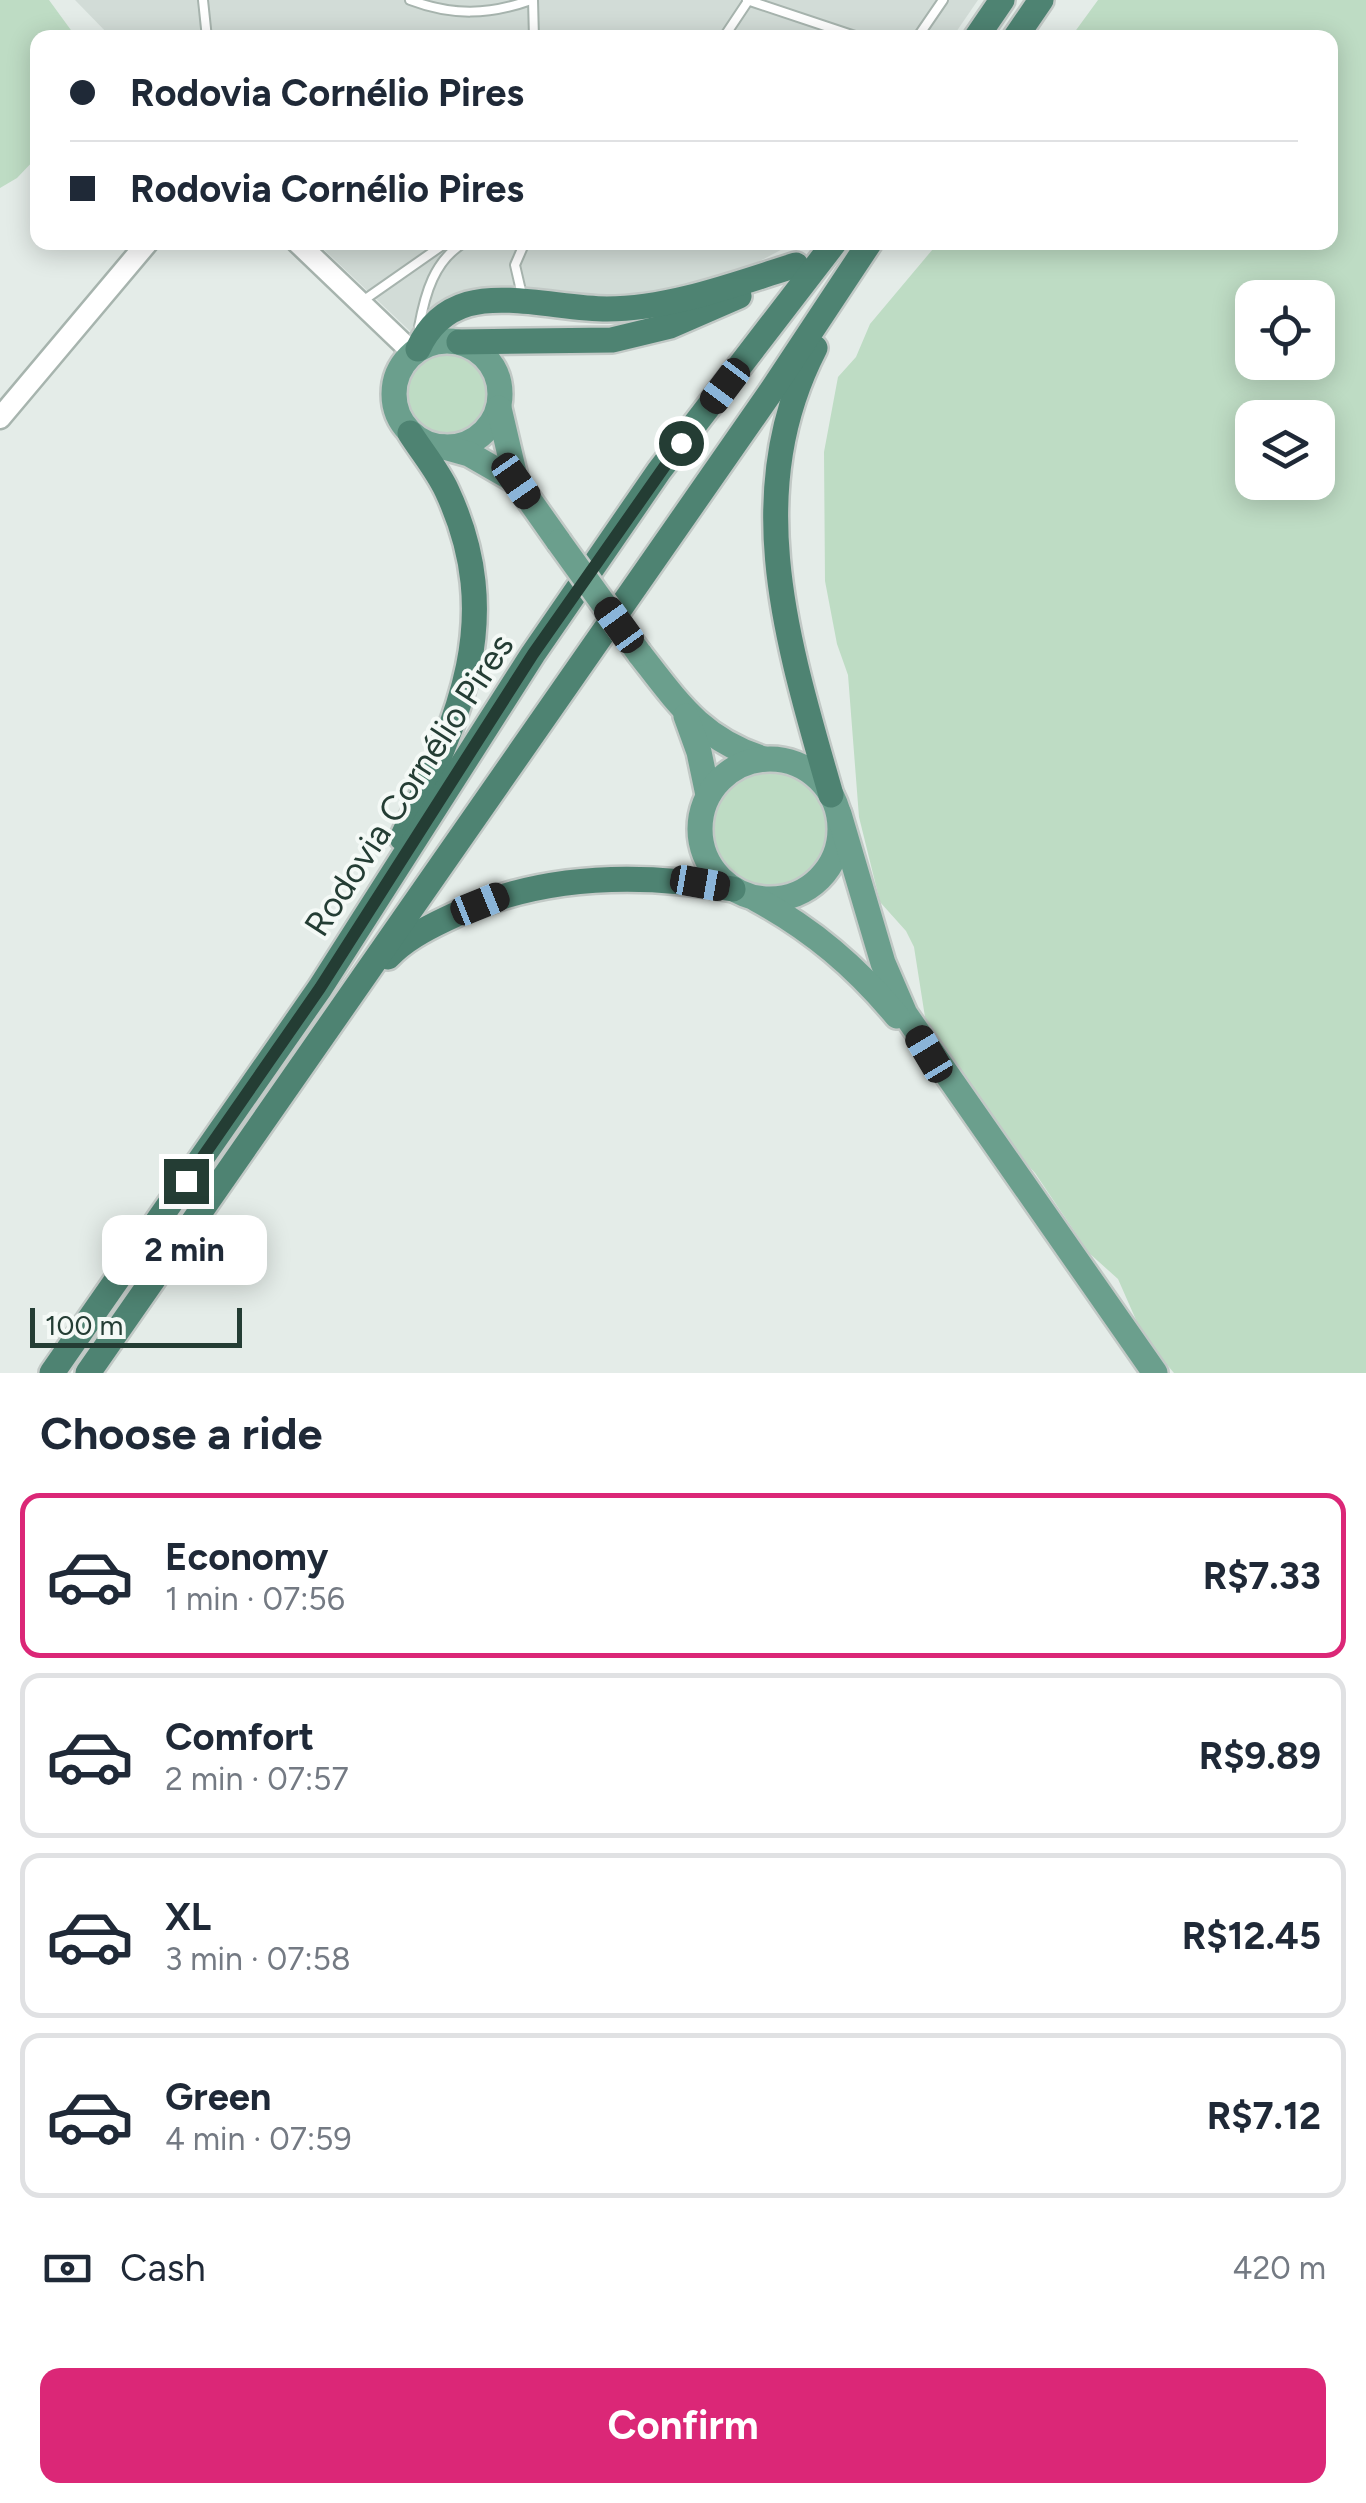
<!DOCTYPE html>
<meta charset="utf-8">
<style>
:root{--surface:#fff;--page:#f2f2f3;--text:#1f2937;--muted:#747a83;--line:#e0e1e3;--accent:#db2777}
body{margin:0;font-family:Figtree,sans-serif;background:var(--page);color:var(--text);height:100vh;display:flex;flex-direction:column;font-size:38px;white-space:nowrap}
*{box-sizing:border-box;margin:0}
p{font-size:32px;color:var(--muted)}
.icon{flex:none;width:55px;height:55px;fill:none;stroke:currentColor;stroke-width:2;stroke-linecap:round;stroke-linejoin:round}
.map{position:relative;height:1373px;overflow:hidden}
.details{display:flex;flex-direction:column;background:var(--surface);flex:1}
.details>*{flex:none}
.guide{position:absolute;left:30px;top:30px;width:1308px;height:220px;border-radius:20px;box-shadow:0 5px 25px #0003;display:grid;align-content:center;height:220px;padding:0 40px;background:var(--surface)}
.buttons{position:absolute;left:1235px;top:280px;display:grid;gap:20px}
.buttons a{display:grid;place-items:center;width:100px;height:100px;border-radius:20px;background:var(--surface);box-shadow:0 5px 25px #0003;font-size:50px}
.scale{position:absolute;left:30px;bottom:25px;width:212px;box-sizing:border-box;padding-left:10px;border:5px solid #243d34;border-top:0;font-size:28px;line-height:35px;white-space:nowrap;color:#243d34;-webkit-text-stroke:8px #f4f9f6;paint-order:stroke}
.end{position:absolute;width:45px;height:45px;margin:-22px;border:12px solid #243d34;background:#fff;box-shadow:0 0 0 5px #fff}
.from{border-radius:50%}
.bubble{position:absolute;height:70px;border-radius:20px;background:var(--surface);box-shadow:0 5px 25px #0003;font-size:32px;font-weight:700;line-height:70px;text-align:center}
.car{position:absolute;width:30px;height:60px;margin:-30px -15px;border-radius:12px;box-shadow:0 0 8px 2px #0007;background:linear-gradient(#222 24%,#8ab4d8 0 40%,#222 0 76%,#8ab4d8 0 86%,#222 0)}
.guide b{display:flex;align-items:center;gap:35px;height:95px;font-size:38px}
.guide b+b{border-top:2px solid var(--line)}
.guide i{width:25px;height:25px;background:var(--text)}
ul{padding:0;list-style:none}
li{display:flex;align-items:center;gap:30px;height:165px;margin:0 20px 15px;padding:0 20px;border:5px solid var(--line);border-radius:20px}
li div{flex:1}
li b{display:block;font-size:38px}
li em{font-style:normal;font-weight:700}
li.active{border-color:var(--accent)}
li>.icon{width:90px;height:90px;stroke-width:1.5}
h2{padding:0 40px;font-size:45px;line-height:120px}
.pay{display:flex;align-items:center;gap:25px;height:110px;padding:0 40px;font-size:38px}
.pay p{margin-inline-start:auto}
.button{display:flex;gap:20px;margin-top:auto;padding:20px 40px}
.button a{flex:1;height:115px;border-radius:20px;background:var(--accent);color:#fff;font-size:40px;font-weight:700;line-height:115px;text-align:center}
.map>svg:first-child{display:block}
.built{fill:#d2dcd7}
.green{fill:#bedcc4;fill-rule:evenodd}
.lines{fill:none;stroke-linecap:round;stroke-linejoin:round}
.service-casing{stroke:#a7b4ae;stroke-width:12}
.tertiary-casing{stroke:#a7b4ae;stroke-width:25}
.primary-casing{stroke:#c2c9c6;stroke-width:30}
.trunk-casing{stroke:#c2c9c6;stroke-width:30}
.service{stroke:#fff;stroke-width:8}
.tertiary{stroke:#fff;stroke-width:20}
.primary{stroke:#6b9f8d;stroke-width:25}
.trunk{stroke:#4e8372;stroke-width:25}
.primary-bridge-casing{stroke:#c2c9c6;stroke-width:30;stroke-linecap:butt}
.primary-bridge{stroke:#6b9f8d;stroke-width:25}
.route{stroke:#243d34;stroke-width:12}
.labels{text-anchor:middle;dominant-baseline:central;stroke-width:8;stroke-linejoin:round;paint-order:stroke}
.street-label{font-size:35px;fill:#243d34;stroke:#f4f9f6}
</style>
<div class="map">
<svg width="1366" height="1373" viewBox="0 0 1366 1373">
<rect width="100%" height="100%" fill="#e4ece8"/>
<g class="built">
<polygon points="75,0 978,0 952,38 112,38"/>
<polygon points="317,243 794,243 741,271 657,295 446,303 412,333"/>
</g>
<g class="green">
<polygon points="0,0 49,0 76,37 38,38 37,157 17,178 0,188"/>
<path d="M1098,0h268v1373h-192l-30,-35 -26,-59 -29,-26 -54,-80 -48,-53 -47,-68 -15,-35 -11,-70 -8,-16 -26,-29 -21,-85 -11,-142 -11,-31 -12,-63 -1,-129 14,-75 18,-20 14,-33 68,-81 392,-1v-204l-259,-1zM1252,298h66v64h-66zM1252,418h66v64h-66z"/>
<circle cx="446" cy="396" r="41"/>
<circle cx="770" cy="829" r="60"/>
</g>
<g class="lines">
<g class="service-casing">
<g id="service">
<polyline points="203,0 207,38"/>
<path d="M410,0c42,16 79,15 121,0"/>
<polyline points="533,0 534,38"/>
<polyline points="747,0 861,38"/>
<polyline points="724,37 748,1"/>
<polyline points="917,38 943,0"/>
<polyline points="522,295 515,265 525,242"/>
<polyline points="364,300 447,242"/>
<path d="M419,327c6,-33 15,-67 46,-85"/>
</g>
</g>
<g class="tertiary-casing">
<g id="tertiary">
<polyline points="297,242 413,353"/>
<polyline points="0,418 148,242"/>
</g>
</g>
<g class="primary-casing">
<g id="primary">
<circle cx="447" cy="394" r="53"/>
<polyline points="499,408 516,481 559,542"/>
<polyline points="444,447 469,454 516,481"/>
<path d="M639,653c39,50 62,86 125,106"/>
<polyline points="686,716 699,752 708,795"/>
<circle cx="770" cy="829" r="70"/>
<polyline points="839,814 883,963 905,1014 1155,1373"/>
<path d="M756,899c57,31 100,68 141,117"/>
</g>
</g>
<g class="trunk-casing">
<g id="trunk">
<polyline points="976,38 1002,0"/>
<polyline points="1015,38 1041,0"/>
<polyline points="459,342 612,340 670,326 739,296"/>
<path d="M815,348c-76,147 -26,299 16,447"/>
<path d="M418,349c10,-22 26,-38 50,-45 39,-11 97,5 139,5 63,0 129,-25 189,-44"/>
<path d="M402,838c56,-118 105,-218 45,-347 -9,-20 -25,-39 -37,-58"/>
<path d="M388,957c16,-17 37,-28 58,-38 90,-45 190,-47 287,-30"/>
<polyline points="52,1373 320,988 533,654 659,471 835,242"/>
<polyline points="88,1373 770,393 870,242"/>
</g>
</g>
<use href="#service" class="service"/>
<use href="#tertiary" class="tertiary"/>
<use href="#primary" class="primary"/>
<use href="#trunk" class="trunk"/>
<g class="primary-bridge-casing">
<polyline id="primary-bridge" points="559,542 639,653"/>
</g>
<use href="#primary-bridge" class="primary-bridge"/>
</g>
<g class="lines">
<polyline class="route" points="186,1181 320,988 533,654 681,443"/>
</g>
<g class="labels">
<g class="street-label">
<text transform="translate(409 785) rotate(-57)">Rodovia Cornélio Pires</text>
</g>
</g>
</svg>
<div class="buttons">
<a><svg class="icon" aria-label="locate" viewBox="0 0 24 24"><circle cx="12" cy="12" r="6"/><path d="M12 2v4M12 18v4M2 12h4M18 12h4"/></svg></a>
<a><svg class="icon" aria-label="layers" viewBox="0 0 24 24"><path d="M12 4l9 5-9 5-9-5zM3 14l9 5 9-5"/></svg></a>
</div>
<div class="scale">100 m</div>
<i class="end from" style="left:681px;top:443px"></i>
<i class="end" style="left:186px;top:1181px"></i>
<div class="bubble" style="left:102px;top:1215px;width:165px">2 min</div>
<i class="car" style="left:725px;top:386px;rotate:217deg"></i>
<i class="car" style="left:516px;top:481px;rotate:145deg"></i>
<i class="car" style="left:619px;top:625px;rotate:324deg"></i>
<i class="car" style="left:700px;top:883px;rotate:100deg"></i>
<i class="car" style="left:480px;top:904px;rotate:68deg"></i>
<i class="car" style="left:929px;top:1054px;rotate:329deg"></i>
<div class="guide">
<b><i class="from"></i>Rodovia Cornélio Pires</b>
<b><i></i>Rodovia Cornélio Pires</b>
</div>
</div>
<section class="details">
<h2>Choose a ride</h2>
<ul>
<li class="active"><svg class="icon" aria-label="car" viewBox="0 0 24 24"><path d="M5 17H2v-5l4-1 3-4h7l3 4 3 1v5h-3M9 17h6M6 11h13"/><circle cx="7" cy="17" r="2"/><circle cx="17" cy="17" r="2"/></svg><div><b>Economy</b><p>1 min · 07:56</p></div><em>R$7.33</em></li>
<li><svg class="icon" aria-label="car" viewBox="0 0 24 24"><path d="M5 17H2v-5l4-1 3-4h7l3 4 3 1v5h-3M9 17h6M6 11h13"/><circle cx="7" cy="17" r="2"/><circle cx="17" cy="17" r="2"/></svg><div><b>Comfort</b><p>2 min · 07:57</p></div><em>R$9.89</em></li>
<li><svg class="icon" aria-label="car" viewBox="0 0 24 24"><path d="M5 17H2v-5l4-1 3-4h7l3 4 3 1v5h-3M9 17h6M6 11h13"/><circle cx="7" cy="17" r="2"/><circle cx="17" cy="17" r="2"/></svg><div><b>XL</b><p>3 min · 07:58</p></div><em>R$12.45</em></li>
<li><svg class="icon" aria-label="car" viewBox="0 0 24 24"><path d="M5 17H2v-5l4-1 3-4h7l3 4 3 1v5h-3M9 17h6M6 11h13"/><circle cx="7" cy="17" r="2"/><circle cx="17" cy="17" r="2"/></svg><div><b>Green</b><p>4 min · 07:59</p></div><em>R$7.12</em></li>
</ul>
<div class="pay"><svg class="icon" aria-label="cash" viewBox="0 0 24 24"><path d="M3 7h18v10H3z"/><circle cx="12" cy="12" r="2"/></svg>Cash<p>420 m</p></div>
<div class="button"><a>Confirm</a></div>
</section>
